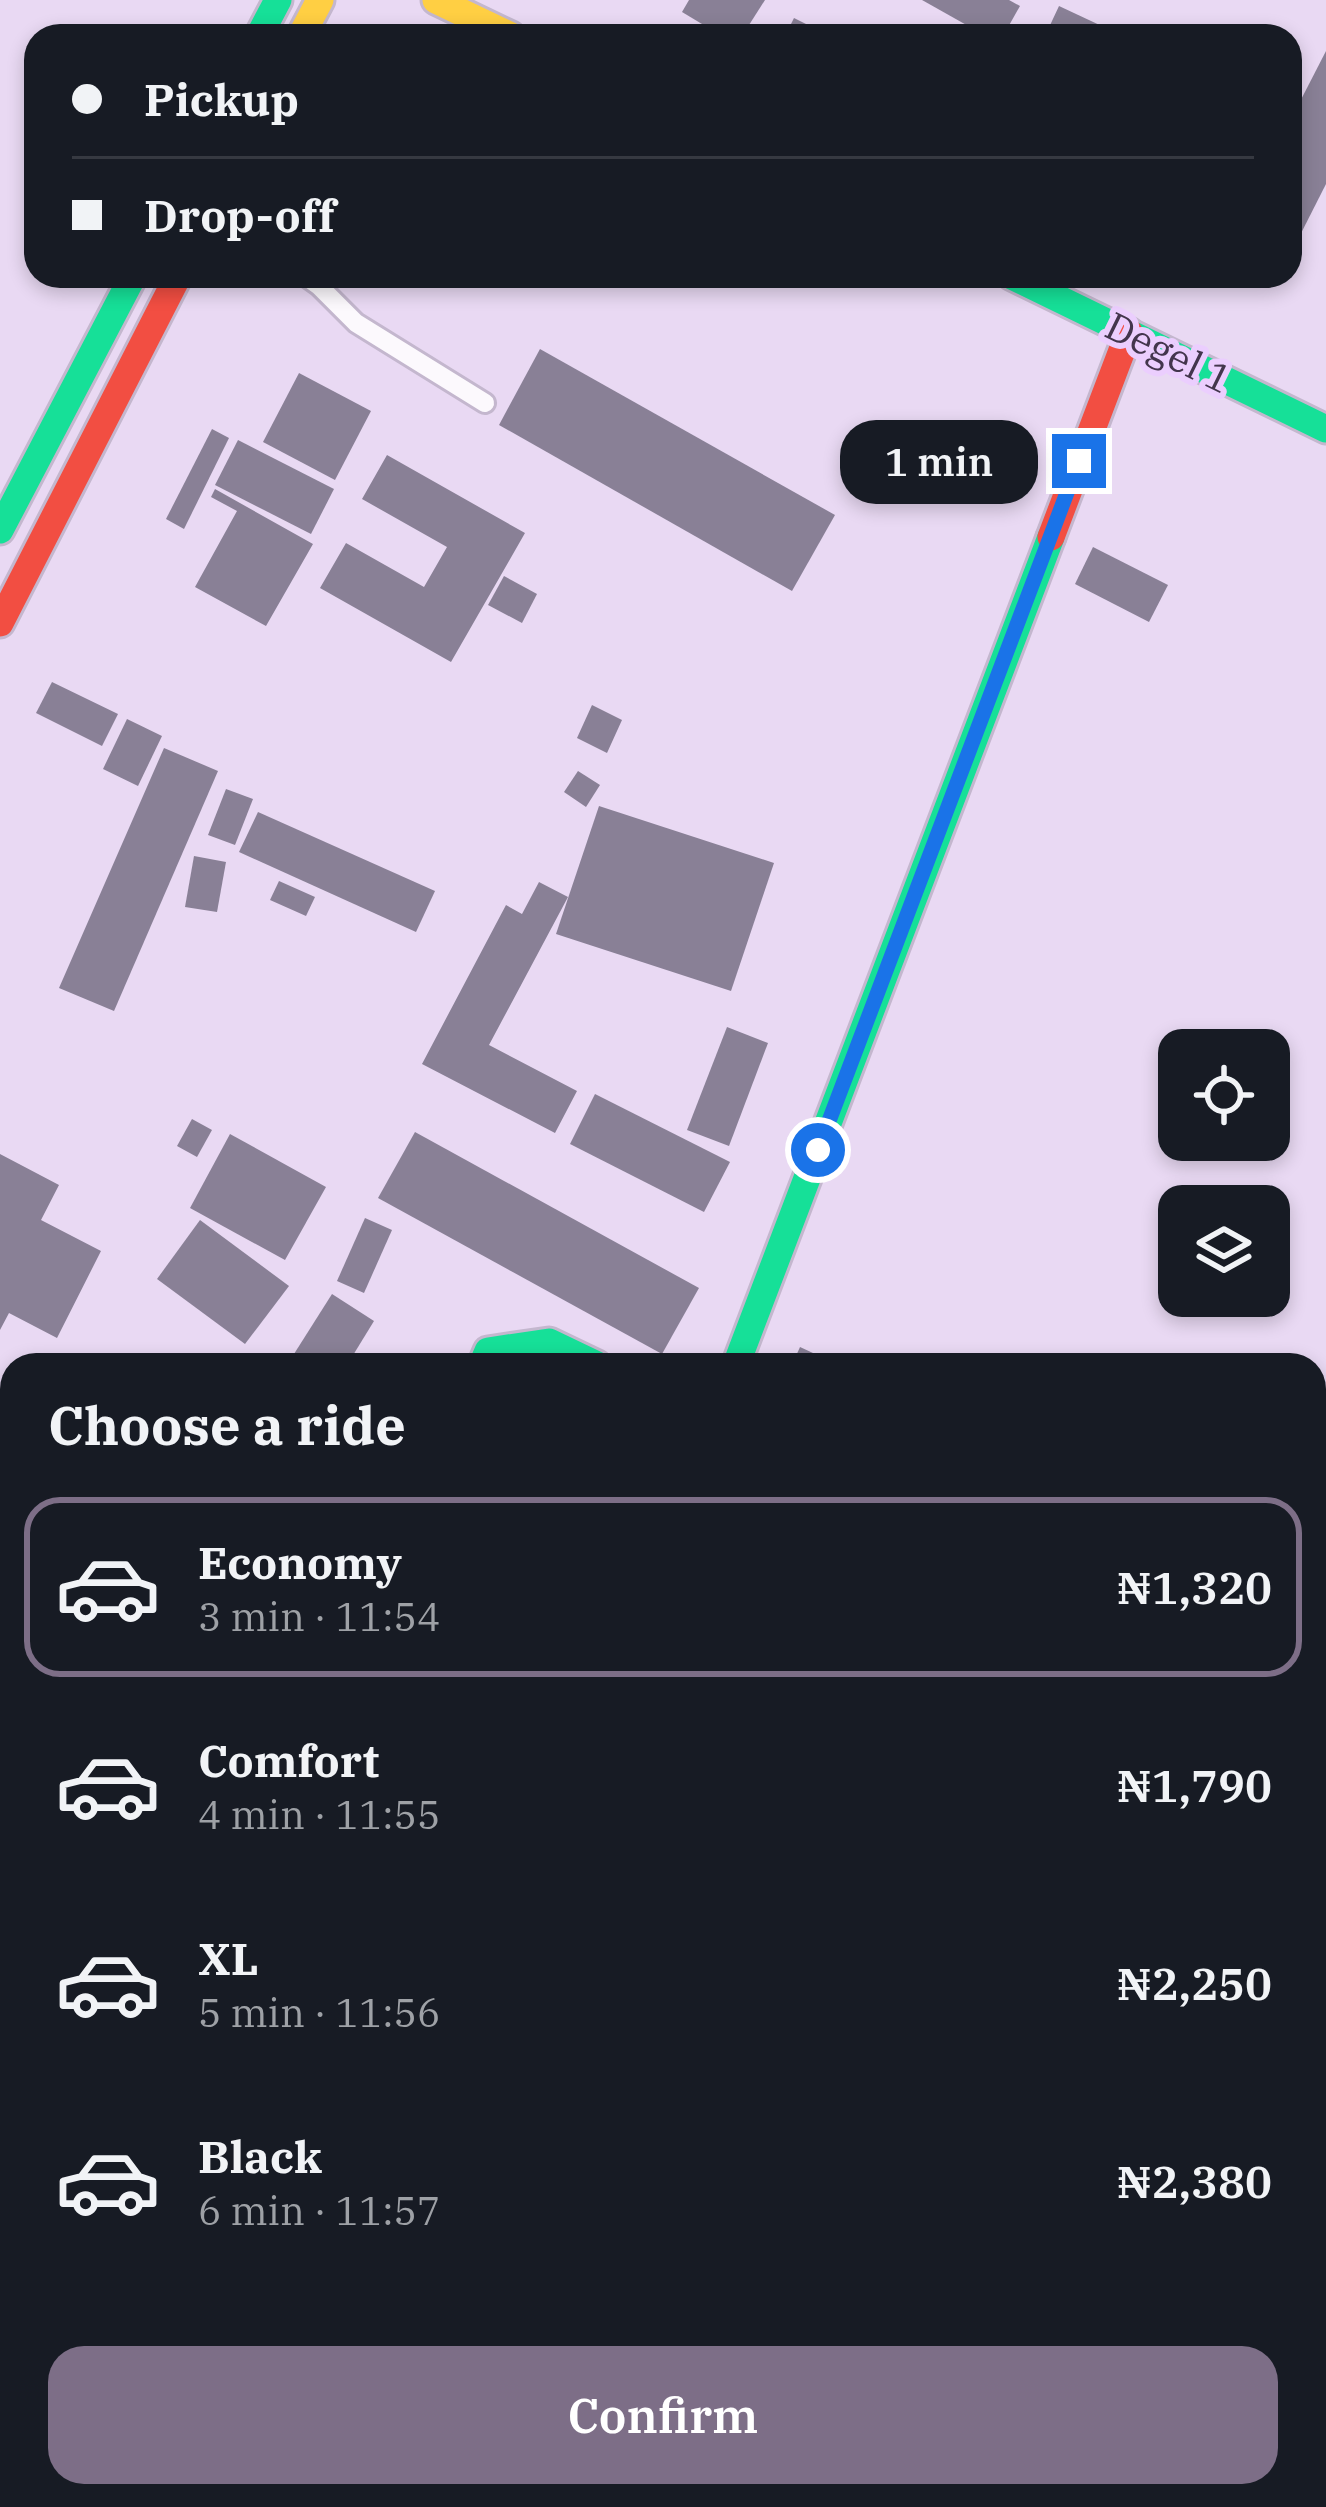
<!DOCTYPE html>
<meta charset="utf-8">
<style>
:root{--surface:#171b24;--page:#242831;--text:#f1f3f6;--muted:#9ea1a6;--line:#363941;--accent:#7d6e87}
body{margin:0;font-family:"IBM Plex Serif",serif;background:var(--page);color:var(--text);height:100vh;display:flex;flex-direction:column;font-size:45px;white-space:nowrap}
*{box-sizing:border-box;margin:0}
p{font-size:39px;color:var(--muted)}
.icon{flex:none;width:66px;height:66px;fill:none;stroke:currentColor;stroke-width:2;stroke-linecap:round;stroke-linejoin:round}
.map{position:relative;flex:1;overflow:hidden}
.sheet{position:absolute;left:0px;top:1353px;width:1326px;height:1155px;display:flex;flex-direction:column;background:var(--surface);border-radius:36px 36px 0 0;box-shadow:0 6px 18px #0003}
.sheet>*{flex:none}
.hud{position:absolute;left:24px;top:24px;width:1278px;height:264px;border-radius:36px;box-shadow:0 6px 18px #0003;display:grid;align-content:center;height:264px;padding:0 48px;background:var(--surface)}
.fabs{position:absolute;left:1158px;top:1029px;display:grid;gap:24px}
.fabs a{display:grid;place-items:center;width:132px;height:132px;border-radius:24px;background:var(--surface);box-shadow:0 6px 18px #0003;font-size:60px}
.end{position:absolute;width:54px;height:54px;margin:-27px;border:15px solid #1a73e8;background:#fff;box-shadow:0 0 0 6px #fff}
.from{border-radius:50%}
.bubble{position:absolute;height:84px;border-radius:36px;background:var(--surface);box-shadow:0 6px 18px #0003;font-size:39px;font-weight:600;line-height:84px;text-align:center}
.hud b{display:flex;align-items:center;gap:42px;height:114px;font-size:45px}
.hud b+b{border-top:3px solid var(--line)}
.hud i{width:30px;height:30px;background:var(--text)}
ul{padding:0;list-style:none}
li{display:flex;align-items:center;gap:36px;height:180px;margin:0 24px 18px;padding:0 24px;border:6px solid transparent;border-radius:36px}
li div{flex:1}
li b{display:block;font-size:45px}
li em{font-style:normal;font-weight:600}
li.on{border-color:var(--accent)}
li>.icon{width:108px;height:108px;stroke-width:1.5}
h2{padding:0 48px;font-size:54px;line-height:144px}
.cta{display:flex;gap:24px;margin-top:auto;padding:24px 48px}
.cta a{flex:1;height:138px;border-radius:36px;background:var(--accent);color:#fff;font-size:48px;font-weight:600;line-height:138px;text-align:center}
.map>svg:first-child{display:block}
.building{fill:#898096}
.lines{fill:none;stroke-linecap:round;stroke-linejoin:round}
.lane-casing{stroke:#c4b7ce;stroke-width:24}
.street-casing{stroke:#c4b7ce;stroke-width:45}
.fast-casing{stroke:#c4b7ce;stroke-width:33}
.slow-casing{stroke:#c4b7ce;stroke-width:33}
.jam-casing{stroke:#c4b7ce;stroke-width:33}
.lane{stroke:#fcf9fd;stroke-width:18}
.street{stroke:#fcf9fd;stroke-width:39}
.fast{stroke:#16e098;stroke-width:27}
.slow{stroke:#ffcf43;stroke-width:27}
.jam{stroke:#f24e42;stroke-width:27}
.route{stroke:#1a73e8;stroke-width:15}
.labels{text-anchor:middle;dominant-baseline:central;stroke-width:12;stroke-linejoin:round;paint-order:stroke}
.street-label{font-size:39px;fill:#43354d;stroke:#ebcefe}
</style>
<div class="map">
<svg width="1326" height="2507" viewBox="0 0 1326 2507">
<rect width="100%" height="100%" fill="#e9d9f3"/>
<g class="building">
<polygon points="689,0 765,0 742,36 722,36 682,12"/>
<polygon points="922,0 1009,0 1020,6 1003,36 986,36"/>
<polygon points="1059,6 1106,28 1102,36 1045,36"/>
<polygon points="794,18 830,36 785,36"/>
<polygon points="1326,51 1326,184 1290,255 1290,121"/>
<polygon points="540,349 835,515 792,591 499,425"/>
<polygon points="299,373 371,411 335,480 263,442"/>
<polygon points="212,429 229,438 184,529 166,519"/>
<polygon points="238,440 334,489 311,534 215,485"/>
<polygon points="387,455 525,533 451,662 320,588 346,543 424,587 447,547 362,499"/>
<polygon points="215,489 313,544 266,626 195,587 237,511 211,497"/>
<polygon points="1093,547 1168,585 1149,622 1075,584"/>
<polygon points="504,576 537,594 522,623 488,605"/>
<polygon points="52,682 118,714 102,746 36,713"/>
<polygon points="592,705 622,720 607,753 577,738"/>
<polygon points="127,719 162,736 138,786 103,769"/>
<polygon points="164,748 218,771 114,1011 59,988"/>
<polygon points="578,771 600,785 586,807 564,792"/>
<polygon points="226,789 253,799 235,845 208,835"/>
<polygon points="599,806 774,863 731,991 556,934"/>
<polygon points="258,812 435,891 416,932 239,852"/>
<polygon points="194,856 226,862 217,912 185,907"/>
<polygon points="279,881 315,897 306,916 270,900"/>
<polygon points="539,882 568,897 489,1045 577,1091 555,1133 422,1064 506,905 522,914"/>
<polygon points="727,1027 768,1043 729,1146 687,1130"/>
<polygon points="595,1094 730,1162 704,1212 570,1144"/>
<polygon points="192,1119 212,1130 197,1157 177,1146"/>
<polygon points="415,1132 699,1288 662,1354 378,1198"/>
<polygon points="230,1134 326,1187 285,1260 190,1208"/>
<polygon points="0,1154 59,1185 41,1220 101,1251 57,1338 9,1313 0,1330"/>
<polygon points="365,1218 392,1230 364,1293 337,1281"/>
<polygon points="200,1220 289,1286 245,1344 157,1279"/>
<polygon points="332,1294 374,1321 347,1365 287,1365"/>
<polygon points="800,1347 839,1365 792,1365"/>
<polygon points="0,1550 12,1556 12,1598 0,1592"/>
<polygon points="1314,1588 1326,1593 1326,1685 1314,1679"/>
<polygon points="0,1824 12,1830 12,1885 0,1879"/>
<polygon points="1326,1901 1326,1990 1314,1983 1314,1920"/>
<polygon points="0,2084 12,2090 12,2149 0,2143"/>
<polygon points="12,2272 12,2372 0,2396 0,2296"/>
<polygon points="88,2496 146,2496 140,2507 110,2507"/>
<polygon points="719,2496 819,2496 839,2507 739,2507"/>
<polygon points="1029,2496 1067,2496 1060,2507 1023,2507"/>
</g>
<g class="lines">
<g class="lane-casing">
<g id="lane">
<polyline points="305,276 319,286 356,323 485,403"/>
<polyline points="52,1365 61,1365"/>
<polyline points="0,1433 12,1406"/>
<polyline points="0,1473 12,1479"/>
</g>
</g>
<g class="street-casing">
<g id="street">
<polyline points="0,1642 12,1648"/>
<polyline points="0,1718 12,1724"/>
<polyline points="1150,2507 1154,2496"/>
</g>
</g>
<g class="fast-casing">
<g id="fast">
<polyline points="259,36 278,0"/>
<polyline points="1012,276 1326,429"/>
<polyline points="0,530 133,276"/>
<polyline points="482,1365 488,1351 549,1342 597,1365"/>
<polyline points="736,1365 1051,537"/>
</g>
</g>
<g class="slow-casing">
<g id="slow">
<polyline points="436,0 511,36"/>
<polyline points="301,36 320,0"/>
</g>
</g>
<g class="jam-casing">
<g id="jam">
<polyline points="1051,537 1129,332"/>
<polyline points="0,623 178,276"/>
</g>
</g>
<use href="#lane" class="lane"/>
<use href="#street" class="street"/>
<use href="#fast" class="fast"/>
<use href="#slow" class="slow"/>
<use href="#jam" class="jam"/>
</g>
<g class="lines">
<polyline class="route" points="818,1150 1079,461"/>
</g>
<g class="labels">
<g class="street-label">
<text transform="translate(1169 352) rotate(26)">Degel 1</text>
</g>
</g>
</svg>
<div class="fabs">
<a><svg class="icon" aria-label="locate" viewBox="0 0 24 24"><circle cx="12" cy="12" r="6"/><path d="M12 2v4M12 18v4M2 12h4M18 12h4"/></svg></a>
<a><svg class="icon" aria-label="layers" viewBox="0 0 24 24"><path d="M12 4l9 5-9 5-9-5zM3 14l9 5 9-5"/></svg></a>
</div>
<i class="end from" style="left:818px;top:1150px"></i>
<i class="end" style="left:1079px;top:461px"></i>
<div class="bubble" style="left:840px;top:420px;width:198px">1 min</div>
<div class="hud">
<b><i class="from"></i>Pickup</b>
<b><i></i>Drop-off</b>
</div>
<section class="sheet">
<h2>Choose a ride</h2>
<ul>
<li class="on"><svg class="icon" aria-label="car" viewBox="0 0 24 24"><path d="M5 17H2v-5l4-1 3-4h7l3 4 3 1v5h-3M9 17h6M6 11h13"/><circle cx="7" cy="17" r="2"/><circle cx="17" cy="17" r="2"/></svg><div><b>Economy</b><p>3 min · 11:54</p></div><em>₦1,320</em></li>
<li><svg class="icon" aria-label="car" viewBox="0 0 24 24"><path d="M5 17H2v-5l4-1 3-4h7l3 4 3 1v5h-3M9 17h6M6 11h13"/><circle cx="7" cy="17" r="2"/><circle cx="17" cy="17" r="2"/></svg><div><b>Comfort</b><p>4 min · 11:55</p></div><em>₦1,790</em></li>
<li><svg class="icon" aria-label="car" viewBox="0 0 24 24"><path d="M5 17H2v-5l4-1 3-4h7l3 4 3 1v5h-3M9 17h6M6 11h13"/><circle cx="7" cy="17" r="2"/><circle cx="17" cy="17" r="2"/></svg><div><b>XL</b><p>5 min · 11:56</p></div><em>₦2,250</em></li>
<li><svg class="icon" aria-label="car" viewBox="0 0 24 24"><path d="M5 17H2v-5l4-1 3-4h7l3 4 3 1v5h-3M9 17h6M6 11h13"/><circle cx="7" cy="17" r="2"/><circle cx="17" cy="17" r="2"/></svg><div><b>Black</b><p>6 min · 11:57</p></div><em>₦2,380</em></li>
</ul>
<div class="cta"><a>Confirm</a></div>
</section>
</div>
